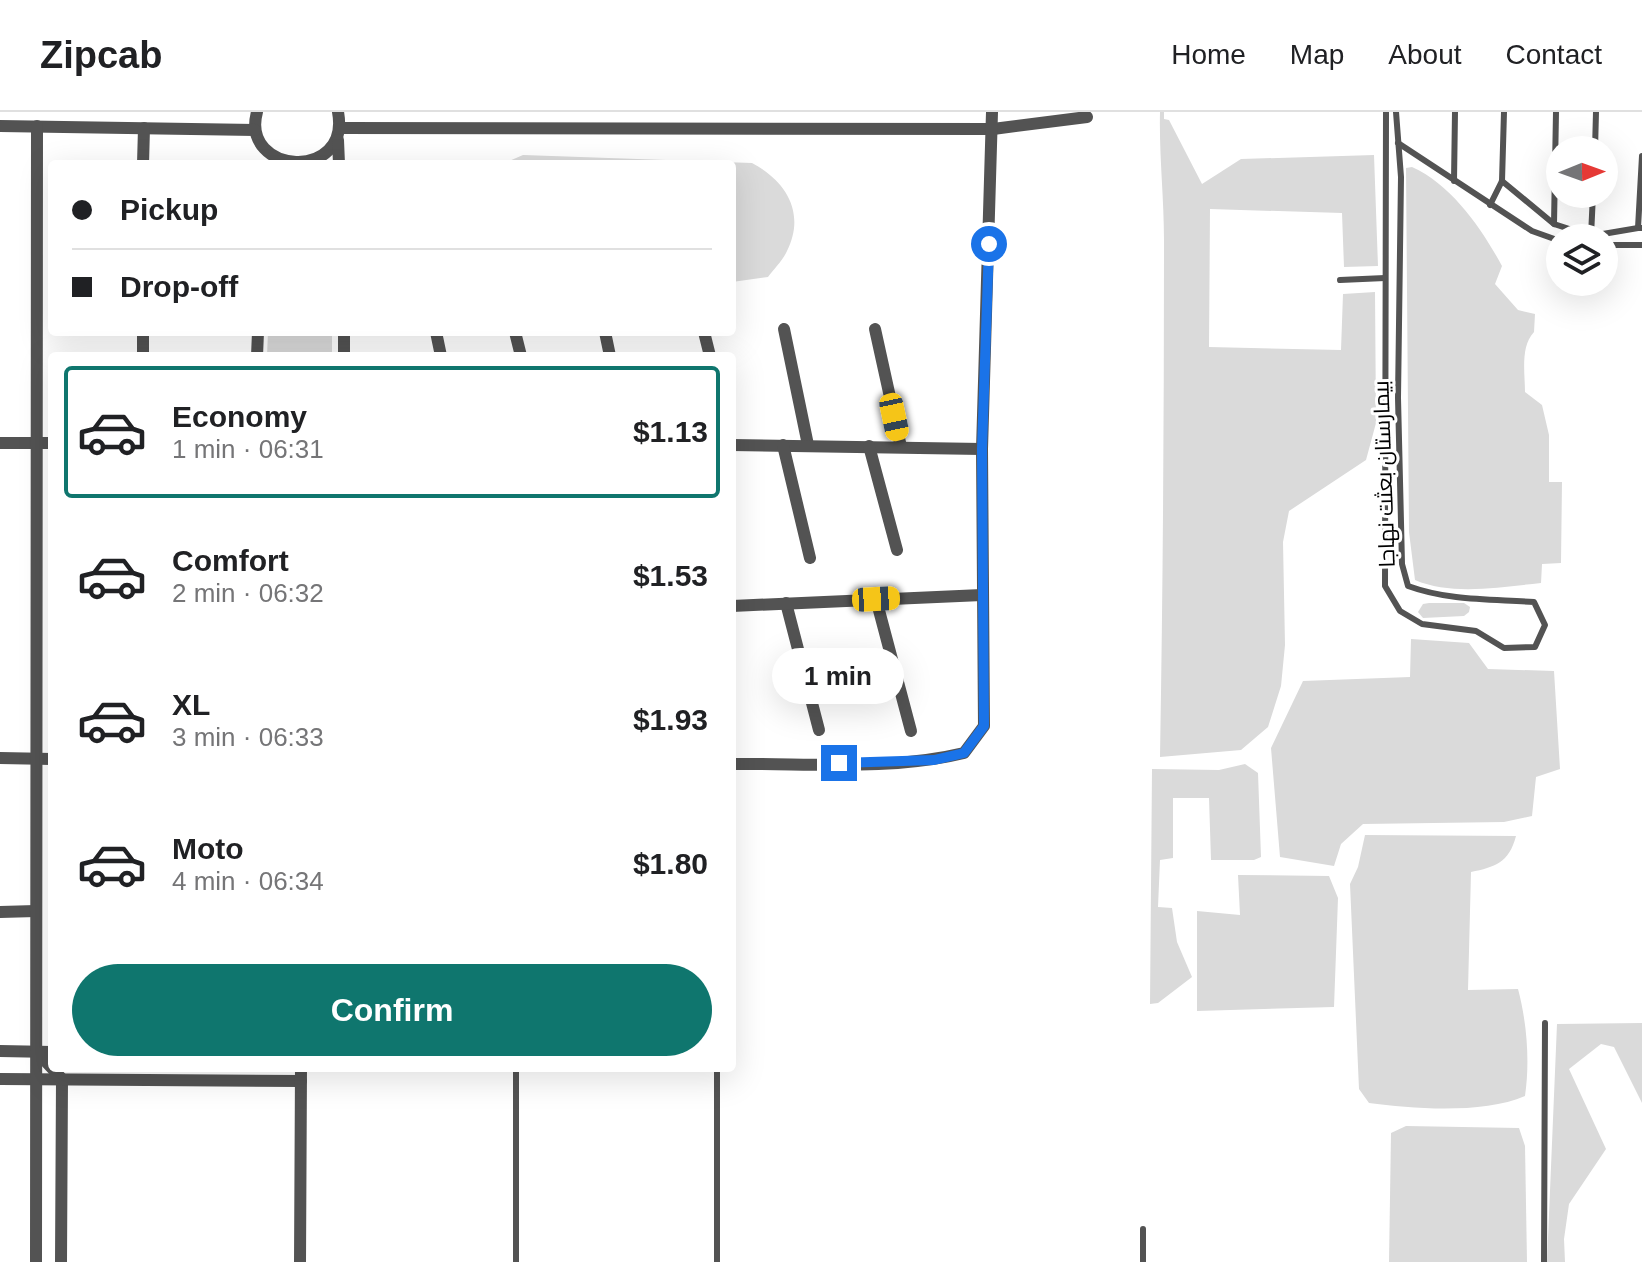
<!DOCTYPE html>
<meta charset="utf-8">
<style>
:root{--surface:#fff;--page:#f6f6f6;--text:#202124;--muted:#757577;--line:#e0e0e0;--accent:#0f766e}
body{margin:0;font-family:Helvetica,Cairo,sans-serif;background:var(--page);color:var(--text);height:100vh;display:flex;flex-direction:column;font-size:30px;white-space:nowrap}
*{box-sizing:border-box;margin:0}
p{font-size:26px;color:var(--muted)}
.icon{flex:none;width:44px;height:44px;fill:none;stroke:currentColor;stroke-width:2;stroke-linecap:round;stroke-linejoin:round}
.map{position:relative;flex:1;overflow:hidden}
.sheet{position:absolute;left:48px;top:240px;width:688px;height:720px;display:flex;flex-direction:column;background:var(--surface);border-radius:8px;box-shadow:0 8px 32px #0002}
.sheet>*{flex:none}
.guide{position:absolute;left:48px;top:48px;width:688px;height:176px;border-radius:8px;box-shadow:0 8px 32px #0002;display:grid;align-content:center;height:176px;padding:0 24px;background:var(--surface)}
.needle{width:52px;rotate:89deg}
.controls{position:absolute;left:1546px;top:24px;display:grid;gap:16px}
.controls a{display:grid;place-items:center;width:72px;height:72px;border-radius:50%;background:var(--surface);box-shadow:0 8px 32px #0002;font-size:40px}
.end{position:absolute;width:36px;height:36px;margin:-18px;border:10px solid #1a73e8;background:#fff;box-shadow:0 0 0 4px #fff}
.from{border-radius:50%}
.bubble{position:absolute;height:56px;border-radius:28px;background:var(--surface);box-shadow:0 8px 32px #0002;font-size:26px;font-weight:700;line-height:56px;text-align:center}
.car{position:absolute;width:24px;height:48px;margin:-24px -12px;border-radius:10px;box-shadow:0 0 6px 2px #0007;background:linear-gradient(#f5c518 24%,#345 0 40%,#f5c518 0 76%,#345 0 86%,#f5c518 0)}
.guide b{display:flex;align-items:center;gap:28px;height:76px;font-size:30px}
.guide b+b{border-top:2px solid var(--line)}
.guide i{width:20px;height:20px;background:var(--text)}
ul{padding:14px 0 0;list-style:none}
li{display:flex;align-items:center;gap:24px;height:132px;margin:0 16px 12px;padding:0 8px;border:4px solid transparent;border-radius:8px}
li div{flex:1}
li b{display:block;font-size:30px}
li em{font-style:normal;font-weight:700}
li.active{border-color:var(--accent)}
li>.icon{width:72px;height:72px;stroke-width:1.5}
.primary-button{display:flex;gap:16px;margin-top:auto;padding:16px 24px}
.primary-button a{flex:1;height:92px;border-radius:48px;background:var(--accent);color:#fff;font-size:32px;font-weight:700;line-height:92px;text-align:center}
header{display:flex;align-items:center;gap:48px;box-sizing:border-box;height:112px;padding:0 40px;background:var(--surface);border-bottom:2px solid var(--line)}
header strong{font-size:38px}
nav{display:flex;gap:44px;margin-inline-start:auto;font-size:28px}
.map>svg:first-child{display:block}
.green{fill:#dadada}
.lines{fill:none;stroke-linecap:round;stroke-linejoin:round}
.lane{stroke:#535353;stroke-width:6}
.street{stroke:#535353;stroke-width:12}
.route{stroke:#1a73e8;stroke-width:10}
.labels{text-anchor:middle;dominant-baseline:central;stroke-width:6;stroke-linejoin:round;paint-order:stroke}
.street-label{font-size:22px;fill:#000;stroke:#fff}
</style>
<header>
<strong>Zipcab</strong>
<nav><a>Home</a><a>Map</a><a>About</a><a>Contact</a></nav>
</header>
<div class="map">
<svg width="1642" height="1150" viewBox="0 0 1642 1150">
<rect width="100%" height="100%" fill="#fff"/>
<g class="green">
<path d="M1160,0h4v7l5,1 33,64 39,-25 133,-4 4,111 -34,1 -2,-54 -132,-4 -1,138 132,3 2,-56 32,-2 1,131 -10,37 -77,51 -6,31 2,103 -4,41 -13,41 -27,23 -81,7c3,-172 4,-345 4,-517 0,-43 -5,-85 -4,-128z"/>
<path d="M523,43l229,8c34,18 54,50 35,88 -4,9 -13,18 -19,26l-36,5v-118h-230z"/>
<path d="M1412,55c40,18 70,62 90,99l-7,18 23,26 17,4 -1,18c-14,15 -9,41 -9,60l17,13 7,30v47h13l-1,81 -19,1 -1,19c-40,4 -89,13 -126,-3l-6,-48 -3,-364z"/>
<polygon points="268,220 332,220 332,244 267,244"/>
<polygon points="1429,491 1464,491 1470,495 1469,500 1464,504 1423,506 1418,500 1423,492"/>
<polygon points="1411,527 1469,531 1488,557 1554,559 1560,657 1536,665 1532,704 1504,710 1363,712 1341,732 1334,754 1280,745 1271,636 1303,569 1410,565"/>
<polygon points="1245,652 1258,661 1261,745 1254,748 1211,748 1209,686 1173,686 1173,746 1160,748 1158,795 1172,796 1177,830 1192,865 1158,891 1150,892 1152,657 1219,658"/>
<path d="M1365,723l151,1c-7,27 -21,31 -45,36l-3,118 50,-1c9,34 12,73 7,107 -41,18 -111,13 -156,7l-10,-14 -9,-205 8,-17z"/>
<polygon points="1238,763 1329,764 1338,786 1334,895 1197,899 1197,799 1240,803"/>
<polygon points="1642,911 1642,991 1614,935 1601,932 1569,957 1606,1037 1569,1092 1564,1127 1565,1150 1547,1150 1557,912"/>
<polygon points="1406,1014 1519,1016 1525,1034 1527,1150 1389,1150 1391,1021"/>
</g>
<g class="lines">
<g class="lane">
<path d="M1386,0l-1,474 15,25 22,13 54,7 28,17 31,-1 10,-22 -11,-23c-43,-3 -85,-1 -126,-16l-6,-22 -4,-166 3,-221 -5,-65"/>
<polyline points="1556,0 1554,112 1591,124 1593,82"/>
<polyline points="1398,31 1532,119 1560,129"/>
<polyline points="1595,38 1596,0"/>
<polyline points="1642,44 1638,116 1642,116"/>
<polyline points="1454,69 1455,0"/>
<polyline points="1502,69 1554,112"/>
<polyline points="1490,93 1502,69 1504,0"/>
<polyline points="1591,124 1638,116"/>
<polyline points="1604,133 1642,133"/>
<polyline points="1340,168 1385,166"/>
<polyline points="516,956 516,1150"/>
<polyline points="717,956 717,1150"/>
<polyline points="1143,1150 1143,1117"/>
<polyline points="1544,1150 1545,911"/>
</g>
<g class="street">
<path d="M257,0c-17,63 94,70 81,0"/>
<polyline points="0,14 255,18"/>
<polyline points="341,16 993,17 1087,5"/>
<polyline points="338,28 339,52"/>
<polyline points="143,52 144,16"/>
<polyline points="784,217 808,333"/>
<polyline points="875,217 901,335"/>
<polyline points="344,220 344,244"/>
<polyline points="436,220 441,244"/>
<polyline points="515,220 521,244"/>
<polyline points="605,220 610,244"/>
<polyline points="704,220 710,244"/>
<polyline points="143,244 143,220"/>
<polyline points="257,244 258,220"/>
<polyline points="0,331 52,331"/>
<polyline points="732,333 982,337"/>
<polyline points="783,333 810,446"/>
<polyline points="869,334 897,438"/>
<polyline points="876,487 911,619"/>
<polyline points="786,491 819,618"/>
<polyline points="732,494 982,483"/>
<polyline points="0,646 52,647"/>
<path d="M732,652c76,-1 157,7 232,-11l20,-27 -2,-277 10,-337"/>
<polyline points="0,800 36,799"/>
<polyline points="0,939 52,940"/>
<polyline points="36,939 62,967 61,1150"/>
<polyline points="0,967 301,969"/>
<polyline points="36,1150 37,14"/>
<polyline points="300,1150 301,956"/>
</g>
</g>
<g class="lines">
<polyline class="route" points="839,651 934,648 964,641 984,614 982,337 989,132"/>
</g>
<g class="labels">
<g class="street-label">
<text transform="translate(1384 362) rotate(-92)">بیمارستان بعثت نهاجا</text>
</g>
</g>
</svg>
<div class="controls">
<a><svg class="needle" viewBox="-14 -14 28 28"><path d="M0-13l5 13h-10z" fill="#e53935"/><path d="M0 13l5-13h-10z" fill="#757577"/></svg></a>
<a><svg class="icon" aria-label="layers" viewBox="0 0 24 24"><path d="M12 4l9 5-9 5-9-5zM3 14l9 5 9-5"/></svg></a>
</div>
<i class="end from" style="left:989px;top:132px"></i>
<i class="end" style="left:839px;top:651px"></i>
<div class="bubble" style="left:772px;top:536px;width:132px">1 min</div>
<i class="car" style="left:894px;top:305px;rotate:168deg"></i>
<i class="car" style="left:876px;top:487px;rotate:87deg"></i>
<div class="guide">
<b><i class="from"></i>Pickup</b>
<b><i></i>Drop-off</b>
</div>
<section class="sheet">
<ul>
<li class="active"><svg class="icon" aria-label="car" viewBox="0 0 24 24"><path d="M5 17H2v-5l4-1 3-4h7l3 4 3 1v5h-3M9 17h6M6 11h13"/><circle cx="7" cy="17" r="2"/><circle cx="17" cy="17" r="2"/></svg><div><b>Economy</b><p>1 min · 06:31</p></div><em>$1.13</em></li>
<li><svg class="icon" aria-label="car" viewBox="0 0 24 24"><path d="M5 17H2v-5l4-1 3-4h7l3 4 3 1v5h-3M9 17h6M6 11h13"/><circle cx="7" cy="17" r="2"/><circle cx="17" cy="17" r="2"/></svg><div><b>Comfort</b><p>2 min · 06:32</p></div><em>$1.53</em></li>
<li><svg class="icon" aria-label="car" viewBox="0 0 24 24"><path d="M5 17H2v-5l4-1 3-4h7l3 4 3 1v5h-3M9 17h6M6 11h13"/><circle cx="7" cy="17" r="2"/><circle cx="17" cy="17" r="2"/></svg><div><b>XL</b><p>3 min · 06:33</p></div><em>$1.93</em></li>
<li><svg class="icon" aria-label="car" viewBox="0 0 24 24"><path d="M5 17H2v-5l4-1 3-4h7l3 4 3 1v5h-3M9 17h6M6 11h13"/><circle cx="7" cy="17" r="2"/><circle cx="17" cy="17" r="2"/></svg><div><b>Moto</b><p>4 min · 06:34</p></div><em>$1.80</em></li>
</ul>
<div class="primary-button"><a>Confirm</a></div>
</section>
</div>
